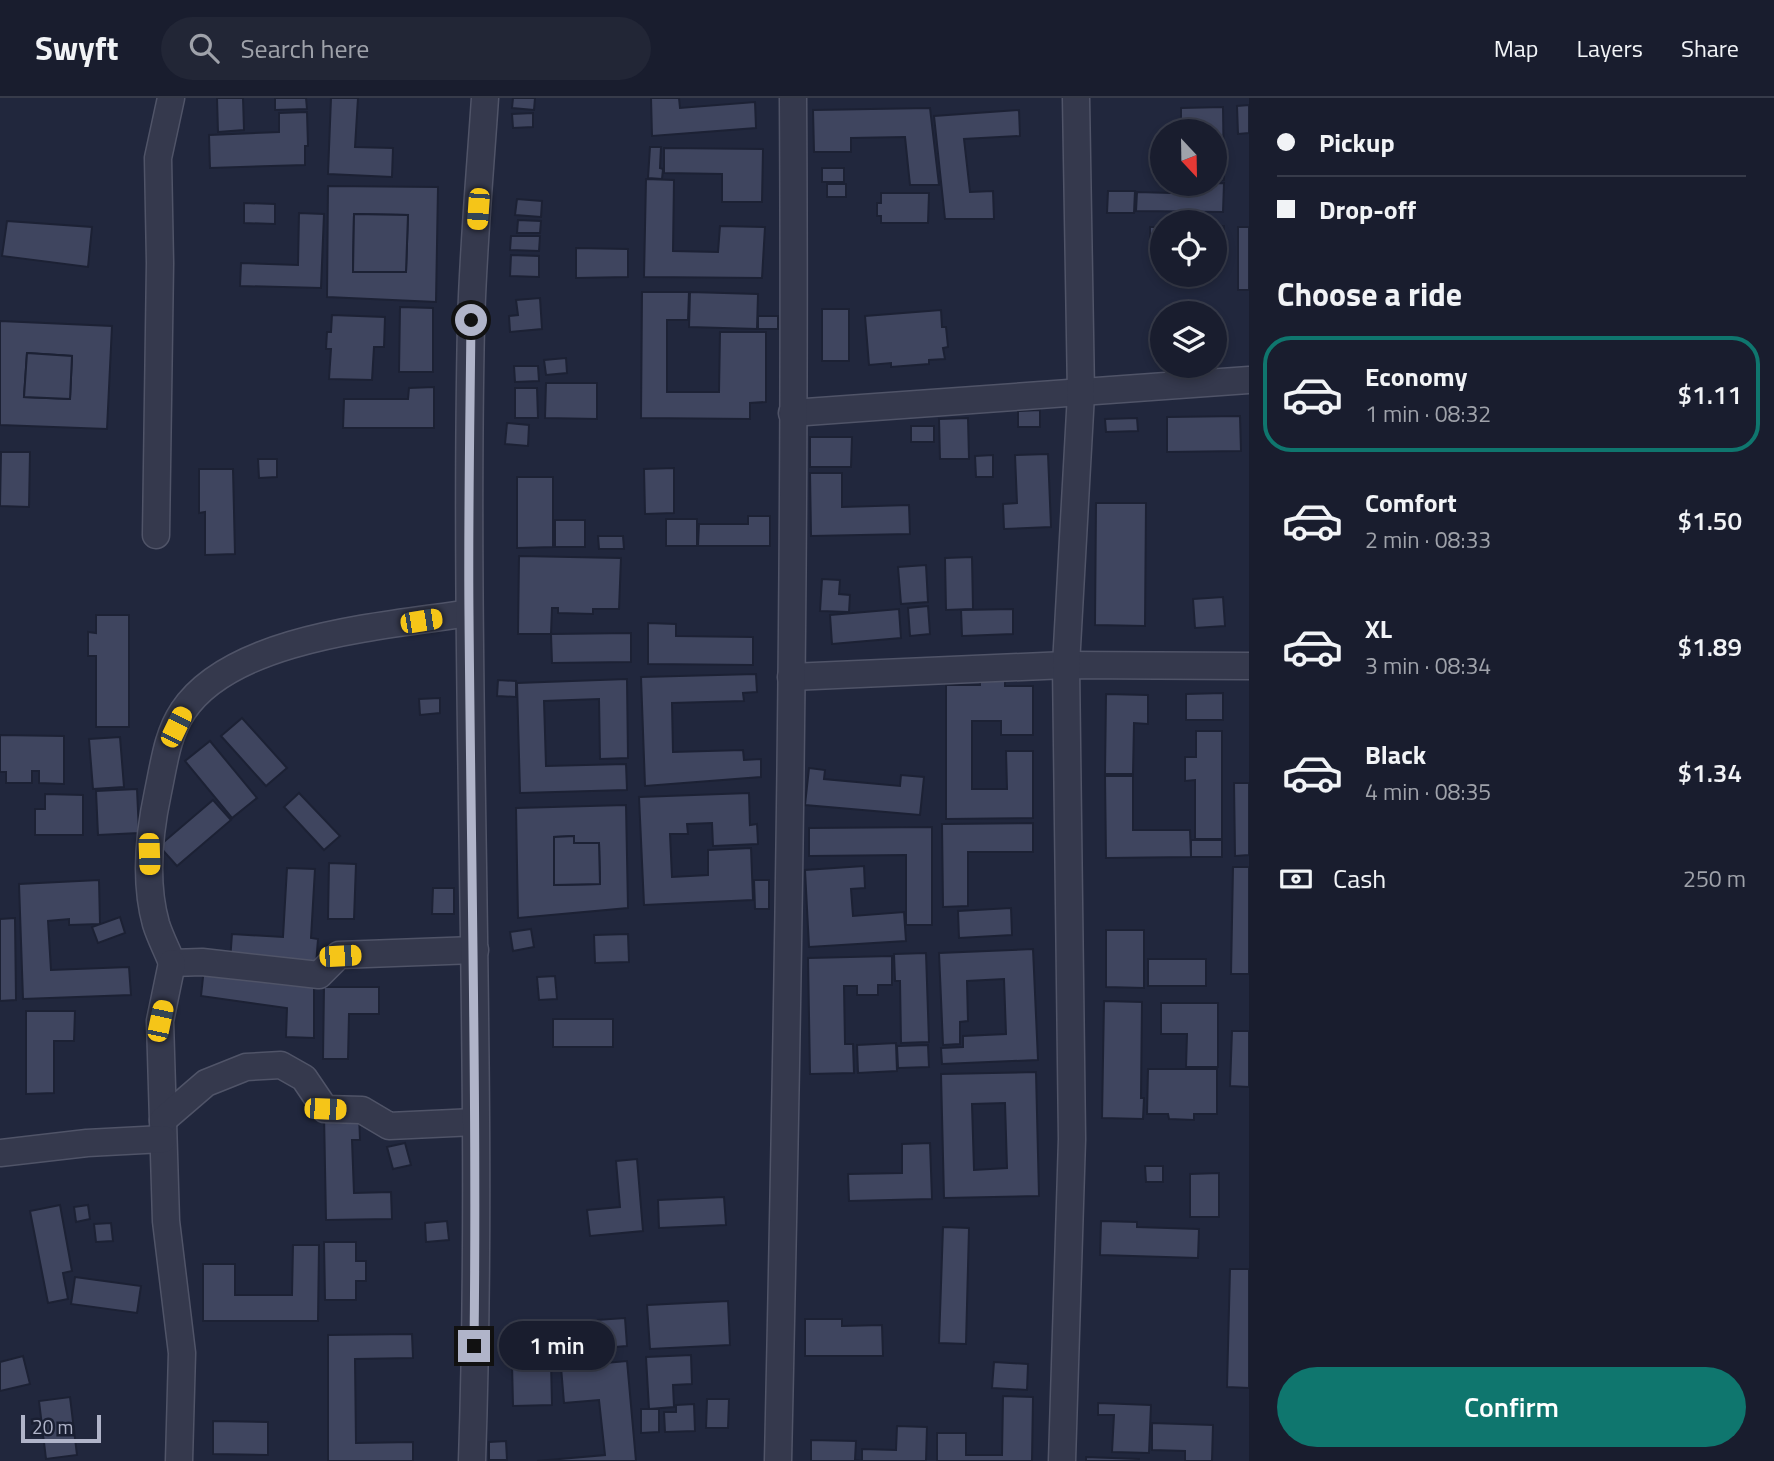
<!DOCTYPE html>
<meta charset="utf-8">
<style>
:root{--surface:#191d2e;--page:#222636;--text:#f1f3f6;--muted:#9fa2aa;--line:#373b4a;--accent:#0f766e}
body{margin:0;font-family:"Titillium Web",sans-serif;background:var(--page);color:var(--text);height:100vh;display:flex;flex-direction:column;font-size:26px;white-space:nowrap}
*{box-sizing:border-box;margin:0}
p{font-size:23px;color:var(--muted)}
.icon{flex:none;width:38px;height:38px;fill:none;stroke:currentColor;stroke-width:2;stroke-linecap:round;stroke-linejoin:round}
.map{position:relative;flex:1;overflow:hidden}
.panel{display:flex;flex-direction:column;background:var(--surface);width:525px}
.panel>*{flex:none}
.banner{display:grid;align-content:center;height:154px;padding:0 28px;background:var(--surface)}
.needle{width:46px;rotate:158deg}
.tools{position:absolute;left:1150px;top:21px;display:grid;gap:14px}
.tools a{display:grid;place-items:center;width:77px;height:77px;border-radius:50%;background:var(--surface);box-shadow:0 4px 10px #0003,0 0 0 2px var(--line);font-size:35px}
.scale{position:absolute;left:21px;bottom:18px;width:80px;box-sizing:border-box;padding-left:7px;border:4px solid #b0b4c9;border-top:0;font-size:19px;line-height:24px;white-space:nowrap;color:#b0b4c9;-webkit-text-stroke:5px #1a1f32;paint-order:stroke}
.end{position:absolute;width:32px;height:32px;margin:-16px;border:9px solid #b0b4c9;background:#111;box-shadow:0 0 0 4px #111}
.from{border-radius:50%}
.bubble{position:absolute;height:49px;border-radius:24px;background:var(--surface);box-shadow:0 4px 10px #0003,0 0 0 2px var(--line);font-size:23px;font-weight:600;line-height:49px;text-align:center}
.car{position:absolute;width:21px;height:42px;margin:-21px -10px;border-radius:9px;box-shadow:0 0 5px 2px #0007;background:linear-gradient(#f5c518 24%,#345 0 40%,#f5c518 0 76%,#345 0 86%,#f5c518 0)}
.banner b{display:flex;align-items:center;gap:24px;height:66px;font-size:26px}
.banner b+b{border-top:2px solid var(--line)}
.banner i{width:18px;height:18px;background:var(--text)}
ul{padding:0;list-style:none}
li{display:flex;align-items:center;gap:21px;height:116px;margin:0 14px 10px;padding:0 14px;border:4px solid transparent;border-radius:28px}
li div{flex:1}
li b{display:block;font-size:26px}
li em{font-style:normal;font-weight:600}
li.current{border-color:var(--accent)}
li>.icon{width:63px;height:63px;stroke-width:1.5}
h2{padding:0 28px;font-size:32px;line-height:84px}
.pay{display:flex;align-items:center;gap:18px;height:77px;padding:0 28px;font-size:26px}
.pay p{margin-inline-start:auto}
.action{display:flex;gap:14px;margin-top:auto;padding:14px 28px}
.action a{flex:1;height:80px;border-radius:42px;background:var(--accent);color:#fff;font-size:28px;font-weight:600;line-height:80px;text-align:center}
header{display:flex;align-items:center;gap:42px;box-sizing:border-box;height:98px;padding:0 35px;background:var(--surface);border-bottom:2px solid var(--line)}
header strong{font-size:33px}
nav{display:flex;gap:38px;margin-inline-start:auto;font-size:24px}
.search{width:490px;height:63px;background:var(--page);display:flex;align-items:center;gap:18px;box-sizing:border-box;padding:0 24px;border-radius:38px;color:var(--muted);font-size:26px}
main{display:flex;flex:1;min-height:0}
.map>svg:first-child{display:block}
.building{fill:#3f455f;stroke:#1c2134;stroke-width:2;fill-rule:evenodd}
.lines{fill:none;stroke-linecap:round;stroke-linejoin:round}
.street-casing{stroke:#505468;stroke-width:29}
.street{stroke:#35394d;stroke-width:26}
.route{stroke:#b0b4c9;stroke-width:9}
</style>
<header>
<strong>Swyft</strong>
<div class="search"><svg class="icon" aria-label="search" viewBox="0 0 24 24"><circle cx="10" cy="10" r="6"/><path d="M15 15l6 6"/></svg>Search here</div>
<nav><a>Map</a><a>Layers</a><a>Share</a></nav>
</header>
<main>
<div class="map">
<svg width="1249" height="1363" viewBox="0 0 1249 1363">
<rect width="100%" height="100%" fill="#21273d"/>
<g class="building">
<polygon points="217,0 243,0 244,32 218,34"/>
<polygon points="275,0 306,0 307,11 275,12"/>
<polygon points="331,0 358,0 355,49 393,50 392,79 328,76"/>
<polygon points="513,0 535,0 534,12 512,10"/>
<polygon points="651,0 679,0 680,10 755,4 756,30 652,38"/>
<polygon points="1249,7 1249,35 1238,36 1237,8"/>
<polygon points="1223,9 1224,82 1214,83 1214,33 1181,32 1181,10"/>
<polygon points="930,10 939,87 910,87 905,39 851,40 851,54 814,54 813,12"/>
<polygon points="1019,12 1020,38 964,41 970,94 993,93 994,121 945,121 934,18"/>
<polygon points="307,14 308,48 305,48 305,67 210,70 209,37 279,34 279,15"/>
<polygon points="533,15 533,29 513,30 512,16"/>
<polygon points="650,49 661,49 660,70 663,71 662,81 648,80"/>
<polygon points="664,50 763,51 762,104 722,104 722,76 664,75"/>
<rect x="822" y="70" width="22" height="14"/>
<polygon points="646,81 674,82 673,153 718,154 720,128 765,129 762,180 644,179"/>
<polygon points="1224,85 1223,114 1136,113 1137,94 1171,95 1172,86"/>
<rect x="827" y="86" width="19" height="13"/>
<path d="M328,88l110,1 -2,115 -109,-5zM354,116l54,1 -2,57h-53z"/>
<polygon points="1108,93 1135,93 1134,115 1107,115"/>
<polygon points="881,95 929,95 928,125 881,125 881,118 877,118 877,105 881,105"/>
<polygon points="517,101 542,103 541,119 515,117"/>
<polygon points="244,105 275,106 275,126 244,125"/>
<polygon points="299,115 324,116 321,190 240,188 241,165 298,167"/>
<polygon points="354,116 408,117 406,174 353,174"/>
<polygon points="518,122 541,123 540,135 517,135"/>
<polygon points="7,123 92,129 88,169 2,158"/>
<rect x="1214" y="128" width="10" height="31"/>
<rect x="1150" y="129" width="12" height="31"/>
<rect x="1238" y="129" width="11" height="63"/>
<polygon points="511,138 540,138 539,153 510,152"/>
<polygon points="576,150 628,151 628,179 576,180"/>
<polygon points="511,157 539,158 539,179 510,178"/>
<polygon points="642,194 689,194 688,222 667,222 667,294 719,294 720,234 766,234 766,304 750,305 750,321 641,320"/>
<polygon points="690,194 758,196 757,231 689,229"/>
<polygon points="540,200 542,231 510,234 509,218 518,217 516,202"/>
<polygon points="400,209 433,210 433,274 399,274"/>
<rect x="822" y="211" width="27" height="52"/>
<polygon points="941,212 942,229 946,229 948,249 943,250 945,261 929,262 929,266 891,269 891,265 869,267 865,218"/>
<polygon points="332,217 385,219 384,249 374,249 372,282 329,281 331,251 326,251 327,234 331,234"/>
<rect x="758" y="218" width="20" height="13"/>
<path d="M0,223l112,5 -5,103 -107,-4zM27,255l45,3 -2,43 -46,-2z"/>
<polygon points="27,255 72,258 70,301 24,299"/>
<polygon points="566,260 567,275 546,277 544,262"/>
<polygon points="514,268 538,268 539,283 515,284"/>
<polygon points="546,285 597,285 597,321 545,320"/>
<polygon points="434,289 434,330 343,330 344,301 408,301 409,290"/>
<polygon points="515,290 537,290 538,320 515,320"/>
<polygon points="1040,312 1040,329 1018,329 1018,313"/>
<polygon points="1240,318 1241,353 1167,354 1167,319"/>
<polygon points="968,320 969,361 940,361 939,321"/>
<polygon points="1137,320 1138,333 1106,334 1105,321"/>
<polygon points="507,325 529,327 528,348 505,346"/>
<rect x="911" y="328" width="23" height="16"/>
<polygon points="810,339 852,339 851,369 810,369"/>
<polygon points="1,354 30,354 29,409 0,408"/>
<polygon points="1048,356 1051,429 1004,431 1003,406 1017,405 1015,357"/>
<polygon points="993,357 993,379 976,379 975,358"/>
<polygon points="258,361 277,361 277,379 259,380"/>
<polygon points="674,370 674,415 645,416 644,371"/>
<polygon points="199,371 233,371 235,456 205,457 205,414 199,415"/>
<polygon points="810,375 842,375 842,409 909,407 910,436 811,438"/>
<polygon points="517,379 553,379 553,449 517,450"/>
<polygon points="1096,405 1146,405 1145,528 1095,527"/>
<polygon points="748,418 770,418 770,448 698,448 699,426 748,426"/>
<rect x="666" y="421" width="31" height="27"/>
<rect x="555" y="422" width="30" height="27"/>
<polygon points="598,438 623,438 624,451 599,451"/>
<polygon points="519,458 621,460 619,511 593,511 593,516 558,515 558,510 552,510 551,536 518,536"/>
<polygon points="972,459 973,511 946,512 945,460"/>
<polygon points="926,467 928,504 901,506 898,469"/>
<polygon points="822,481 840,482 839,496 850,497 849,514 820,513"/>
<polygon points="1223,499 1225,528 1195,530 1193,501"/>
<polygon points="928,508 930,536 910,538 908,510"/>
<polygon points="899,511 901,540 832,546 830,517"/>
<polygon points="1013,511 1013,536 962,538 961,512"/>
<polygon points="96,517 129,517 129,629 96,629 96,558 88,558 88,534 96,535"/>
<polygon points="648,525 676,526 676,538 753,539 753,567 648,566"/>
<polygon points="631,535 631,564 552,565 551,536"/>
<polygon points="756,576 757,594 743,595 744,603 672,605 673,654 743,652 744,662 761,661 761,679 645,688 641,579"/>
<polygon points="980,578 1005,578 1005,588 1033,588 1033,637 1001,637 1001,623 972,623 972,691 1007,691 1006,653 1033,653 1033,720 946,721 946,587 980,587"/>
<polygon points="627,581 628,660 600,661 599,601 544,603 546,668 626,666 627,692 520,695 517,585"/>
<polygon points="498,582 516,583 516,599 497,598"/>
<polygon points="1223,595 1223,622 1186,622 1186,596"/>
<polygon points="1106,596 1148,597 1148,626 1134,625 1133,676 1105,676"/>
<polygon points="440,600 440,615 420,617 419,601"/>
<polygon points="242,620 287,670 266,688 221,638"/>
<polygon points="1196,633 1222,633 1222,741 1195,741 1195,682 1185,683 1185,659 1196,659"/>
<polygon points="0,637 64,638 64,686 39,685 39,673 32,673 32,685 6,685 6,674 0,674"/>
<polygon points="120,639 124,689 93,691 89,641"/>
<polygon points="210,643 257,700 232,720 185,663"/>
<polygon points="809,670 825,672 824,681 900,688 901,677 924,679 920,717 805,707"/>
<polygon points="1105,678 1133,678 1133,732 1190,732 1191,759 1106,760"/>
<polygon points="1234,685 1249,685 1249,757 1235,758"/>
<polygon points="137,691 139,735 98,737 96,693"/>
<polygon points="299,695 340,738 324,752 284,709"/>
<polygon points="749,695 750,727 757,726 758,746 713,748 712,725 687,726 688,736 670,736 672,779 708,777 708,752 751,750 753,802 644,807 639,699"/>
<polygon points="45,696 83,697 83,737 35,737 35,711 45,711"/>
<polygon points="213,702 231,722 177,768 159,748"/>
<path d="M626,707l2,103 -110,10 -2,-110zM574,738v7h25l1,41 -46,1v-48z"/>
<polygon points="1033,725 1033,754 968,754 968,808 943,809 942,726"/>
<polygon points="932,729 932,827 906,827 906,757 809,758 809,730"/>
<polygon points="574,738 574,745 599,745 600,786 554,787 554,739"/>
<rect x="1191" y="742" width="31" height="17"/>
<polygon points="329,765 356,766 354,821 328,821"/>
<polygon points="864,768 865,790 851,791 853,818 904,814 906,843 809,849 805,772"/>
<polygon points="1233,769 1249,769 1249,876 1231,876"/>
<polygon points="287,770 315,771 311,840 318,841 316,868 230,863 232,836 283,839"/>
<polygon points="99,782 100,826 69,827 69,821 48,823 51,872 129,869 131,897 23,901 19,786"/>
<polygon points="754,782 769,782 769,811 755,811"/>
<polygon points="433,790 454,790 454,816 432,816"/>
<polygon points="1011,810 1012,837 959,840 958,813"/>
<polygon points="120,819 125,835 98,845 92,829"/>
<polygon points="15,820 16,902 0,903 0,821"/>
<polygon points="531,831 534,849 513,853 510,834"/>
<polygon points="1106,832 1144,832 1144,890 1106,889"/>
<polygon points="628,836 629,864 595,865 594,837"/>
<polygon points="1033,851 1038,962 942,966 941,950 963,949 963,938 1006,936 1004,881 967,883 968,923 960,924 960,946 943,947 939,855"/>
<polygon points="926,855 929,944 901,945 900,883 895,883 894,856"/>
<polygon points="892,858 892,887 878,887 878,897 857,897 857,888 844,888 845,946 853,946 854,975 810,976 808,860"/>
<rect x="1148" y="861" width="58" height="27"/>
<polygon points="204,870 314,885 314,940 286,939 287,910 201,898"/>
<polygon points="555,878 557,901 539,902 537,879"/>
<polygon points="324,889 379,889 379,916 349,916 348,961 323,961"/>
<polygon points="1104,903 1142,904 1141,1000 1144,1000 1143,1021 1102,1020"/>
<polygon points="1161,905 1218,905 1218,969 1186,969 1187,936 1161,936"/>
<polygon points="26,913 75,913 74,943 54,943 54,995 26,996"/>
<rect x="553" y="921" width="60" height="28"/>
<polygon points="1232,933 1249,933 1249,989 1230,988"/>
<polygon points="896,945 897,973 858,975 857,947"/>
<polygon points="928,947 929,969 898,970 897,948"/>
<polygon points="1148,971 1217,971 1217,1016 1194,1016 1194,1022 1169,1021 1168,1016 1147,1016"/>
<path d="M1036,974l3,124 -95,2 -3,-124zM1005,1005l2,65 -33,2 -2,-66z"/>
<polygon points="324,1016 359,1016 360,1042 352,1042 354,1095 391,1094 392,1121 326,1122"/>
<polygon points="405,1045 411,1067 393,1071 387,1049"/>
<polygon points="930,1045 932,1101 849,1103 848,1076 902,1075 902,1046"/>
<polygon points="637,1061 643,1133 590,1138 587,1112 620,1109 616,1063"/>
<polygon points="1145,1068 1163,1068 1163,1084 1146,1084"/>
<polygon points="1219,1075 1219,1119 1190,1119 1190,1076"/>
<polygon points="724,1099 726,1127 659,1130 658,1102"/>
<polygon points="60,1107 72,1173 63,1175 68,1201 48,1205 30,1113"/>
<polygon points="88,1107 90,1121 76,1124 74,1109"/>
<polygon points="447,1123 449,1142 426,1144 425,1125"/>
<polygon points="1101,1123 1137,1124 1137,1129 1199,1131 1198,1160 1100,1157"/>
<polygon points="111,1125 113,1143 96,1144 94,1126"/>
<polygon points="943,1129 969,1130 966,1246 939,1245"/>
<polygon points="324,1144 356,1144 356,1163 366,1163 366,1183 356,1183 356,1202 325,1202"/>
<polygon points="293,1147 319,1147 318,1223 203,1223 203,1166 235,1166 235,1197 292,1197"/>
<polygon points="1230,1171 1249,1171 1249,1290 1227,1289"/>
<polygon points="75,1179 141,1188 137,1215 71,1206"/>
<polygon points="728,1203 730,1247 650,1251 647,1207"/>
<polygon points="625,1220 627,1248 540,1255 538,1226"/>
<polygon points="805,1221 842,1221 842,1228 882,1227 883,1258 805,1258"/>
<polygon points="412,1236 413,1260 355,1261 356,1345 413,1344 413,1363 328,1363 328,1237"/>
<polygon points="691,1257 692,1286 673,1287 674,1309 649,1311 646,1259"/>
<polygon points="23,1258 30,1286 0,1293 0,1264"/>
<polygon points="627,1263 636,1363 537,1363 605,1357 599,1302 564,1305 561,1269"/>
<polygon points="551,1264 552,1307 513,1308 512,1265"/>
<polygon points="994,1264 1028,1266 1027,1292 992,1290"/>
<polygon points="1003,1298 1033,1299 1032,1363 937,1363 937,1335 966,1335 966,1357 1002,1357"/>
<polygon points="70,1299 77,1357 46,1361 39,1303"/>
<polygon points="707,1301 729,1301 728,1330 706,1330"/>
<polygon points="1098,1305 1151,1307 1149,1355 1112,1354 1114,1317 1098,1317"/>
<polygon points="694,1306 695,1333 665,1334 664,1314 676,1314 676,1307"/>
<polygon points="641,1311 659,1311 659,1334 641,1335"/>
<polygon points="213,1323 268,1324 268,1357 213,1356"/>
<polygon points="1152,1325 1213,1327 1212,1363 1185,1363 1185,1353 1152,1352"/>
<polygon points="897,1328 927,1329 926,1363 862,1363 862,1351 896,1352"/>
<polygon points="811,1342 856,1343 855,1362 861,1363 811,1363"/>
<polygon points="506,1343 507,1362 489,1362 489,1344"/>
<polygon points="1086,1359 1139,1361 1139,1363 1086,1363"/>
</g>
<g class="lines">
<g class="street-casing">
<g id="street">
<polyline points="792,315 1249,282"/>
<polyline points="156,437 160,165 158,60 171,0"/>
<path d="M469,515c-83,13 -236,23 -286,98 -16,24 -19,53 -25,81 -9,42 -14,89 -2,132 4,13 11,26 16,39l30,-1 117,13 20,-20 136,-5"/>
<polyline points="791,579 1066,567 1249,568"/>
<polyline points="172,865 160,923 166,1123 182,1255 179,1363"/>
<polyline points="163,1022 206,985 246,969 281,967 304,980 325,1011 362,1012 389,1028 475,1024"/>
<polyline points="0,1055 87,1045 163,1041"/>
<path d="M472,1363c13,-379 -9,-758 -1,-1137 2,-75 9,-151 14,-226"/>
<path d="M778,1363c10,-454 18,-909 15,-1363"/>
<polyline points="1062,1363 1072,1041 1066,567 1081,296 1076,0"/>
</g>
</g>
<use href="#street" class="street"/>
</g>
<g class="lines">
<path class="route" d="M471,222c-1,99 -3,198 -2,296 2,244 8,487 5,730"/>
</g>
</svg>
<div class="tools">
<a><svg class="needle" viewBox="-14 -14 28 28"><path d="M0-13l5 13h-10z" fill="#e53935"/><path d="M0 13l5-13h-10z" fill="#9fa2aa"/></svg></a>
<a><svg class="icon" aria-label="locate" viewBox="0 0 24 24"><circle cx="12" cy="12" r="6"/><path d="M12 2v4M12 18v4M2 12h4M18 12h4"/></svg></a>
<a><svg class="icon" aria-label="layers" viewBox="0 0 24 24"><path d="M12 4l9 5-9 5-9-5zM3 14l9 5 9-5"/></svg></a>
</div>
<div class="scale">20 m</div>
<i class="end from" style="left:471px;top:222px"></i>
<i class="end" style="left:474px;top:1248px"></i>
<div class="bubble" style="left:499px;top:1223px;width:116px">1 min</div>
<i class="car" style="left:478px;top:111px;rotate:184deg"></i>
<i class="car" style="left:421px;top:523px;rotate:81deg"></i>
<i class="car" style="left:176px;top:629px;rotate:26deg"></i>
<i class="car" style="left:149px;top:756px;rotate:178deg"></i>
<i class="car" style="left:340px;top:858px;rotate:87deg"></i>
<i class="car" style="left:160px;top:923px;rotate:12deg"></i>
<i class="car" style="left:325px;top:1011px;rotate:92deg"></i>
</div>
<section class="panel">
<div class="banner">
<b><i class="from"></i>Pickup</b>
<b><i></i>Drop-off</b>
</div>
<h2>Choose a ride</h2>
<ul>
<li class="current"><svg class="icon" aria-label="car" viewBox="0 0 24 24"><path d="M5 17H2v-5l4-1 3-4h7l3 4 3 1v5h-3M9 17h6M6 11h13"/><circle cx="7" cy="17" r="2"/><circle cx="17" cy="17" r="2"/></svg><div><b>Economy</b><p>1 min · 08:32</p></div><em>$1.11</em></li>
<li><svg class="icon" aria-label="car" viewBox="0 0 24 24"><path d="M5 17H2v-5l4-1 3-4h7l3 4 3 1v5h-3M9 17h6M6 11h13"/><circle cx="7" cy="17" r="2"/><circle cx="17" cy="17" r="2"/></svg><div><b>Comfort</b><p>2 min · 08:33</p></div><em>$1.50</em></li>
<li><svg class="icon" aria-label="car" viewBox="0 0 24 24"><path d="M5 17H2v-5l4-1 3-4h7l3 4 3 1v5h-3M9 17h6M6 11h13"/><circle cx="7" cy="17" r="2"/><circle cx="17" cy="17" r="2"/></svg><div><b>XL</b><p>3 min · 08:34</p></div><em>$1.89</em></li>
<li><svg class="icon" aria-label="car" viewBox="0 0 24 24"><path d="M5 17H2v-5l4-1 3-4h7l3 4 3 1v5h-3M9 17h6M6 11h13"/><circle cx="7" cy="17" r="2"/><circle cx="17" cy="17" r="2"/></svg><div><b>Black</b><p>4 min · 08:35</p></div><em>$1.34</em></li>
</ul>
<div class="pay"><svg class="icon" aria-label="cash" viewBox="0 0 24 24"><path d="M3 7h18v10H3z"/><circle cx="12" cy="12" r="2"/></svg>Cash<p>250 m</p></div>
<div class="action"><a>Confirm</a></div>
</section>
</main>
